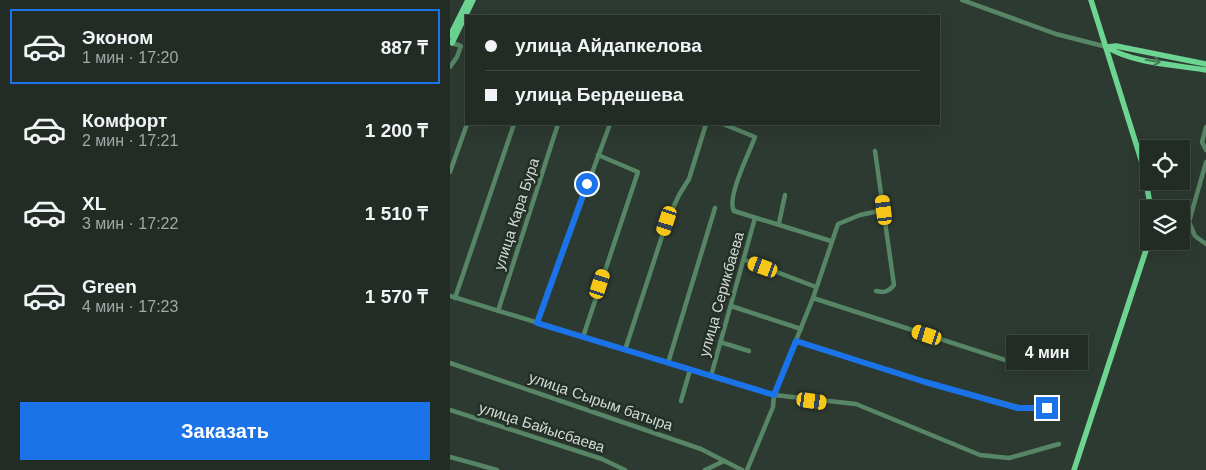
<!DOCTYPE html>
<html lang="ru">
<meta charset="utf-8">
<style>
:root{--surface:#222c25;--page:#2a342d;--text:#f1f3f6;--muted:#a2a7a7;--line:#3f4842;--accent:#1a73e8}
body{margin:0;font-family:Arial,sans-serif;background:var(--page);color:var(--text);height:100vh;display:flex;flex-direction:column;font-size:19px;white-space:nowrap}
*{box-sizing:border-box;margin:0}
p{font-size:16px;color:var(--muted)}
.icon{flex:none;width:28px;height:28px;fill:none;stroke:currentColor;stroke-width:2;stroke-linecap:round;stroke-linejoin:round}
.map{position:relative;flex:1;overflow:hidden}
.sheet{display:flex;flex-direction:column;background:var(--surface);width:450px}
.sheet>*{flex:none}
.top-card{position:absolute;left:15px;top:15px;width:475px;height:110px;border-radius:0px;box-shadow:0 5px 20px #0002,0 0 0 1px var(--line);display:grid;align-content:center;height:110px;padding:0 20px;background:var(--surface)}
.controls{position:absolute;left:690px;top:140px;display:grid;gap:10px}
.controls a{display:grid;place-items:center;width:50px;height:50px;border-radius:0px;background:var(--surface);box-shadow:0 5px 20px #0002,0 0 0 1px var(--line);font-size:25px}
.end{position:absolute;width:22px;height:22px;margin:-11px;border:6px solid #1a73e8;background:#fff;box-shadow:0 0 0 2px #fff}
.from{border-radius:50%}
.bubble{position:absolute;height:35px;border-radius:0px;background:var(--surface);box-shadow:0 5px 20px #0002,0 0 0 1px var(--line);font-size:16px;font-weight:800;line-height:35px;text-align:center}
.car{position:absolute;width:15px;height:30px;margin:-15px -8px;border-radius:6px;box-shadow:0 0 4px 1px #0007;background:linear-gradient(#f5c518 24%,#345 0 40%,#f5c518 0 76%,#345 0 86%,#f5c518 0)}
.top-card b{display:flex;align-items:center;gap:18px;height:48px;font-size:19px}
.top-card b+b{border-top:1px solid var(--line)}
.top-card i{width:12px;height:12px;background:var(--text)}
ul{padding:9px 0 0;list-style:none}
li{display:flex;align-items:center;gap:15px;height:75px;margin:0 10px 8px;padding:0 10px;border:2px solid transparent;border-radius:0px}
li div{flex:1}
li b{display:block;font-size:19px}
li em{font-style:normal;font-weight:800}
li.selected{border-color:var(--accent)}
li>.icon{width:45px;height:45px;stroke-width:1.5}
.button{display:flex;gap:10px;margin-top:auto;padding:10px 20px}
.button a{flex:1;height:58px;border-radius:0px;background:var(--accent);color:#fff;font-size:20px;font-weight:800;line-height:58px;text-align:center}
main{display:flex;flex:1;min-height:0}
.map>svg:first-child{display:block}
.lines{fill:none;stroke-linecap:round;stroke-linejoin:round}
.minor{stroke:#578666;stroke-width:4.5}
.major{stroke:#6dd592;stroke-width:5.5}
.oneway{stroke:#457a57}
.route{stroke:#1a73e8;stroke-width:6}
.labels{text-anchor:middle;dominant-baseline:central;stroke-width:5;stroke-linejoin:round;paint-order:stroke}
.street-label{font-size:15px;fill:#d3dbd5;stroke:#243027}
</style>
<main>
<section class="sheet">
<ul>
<li class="selected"><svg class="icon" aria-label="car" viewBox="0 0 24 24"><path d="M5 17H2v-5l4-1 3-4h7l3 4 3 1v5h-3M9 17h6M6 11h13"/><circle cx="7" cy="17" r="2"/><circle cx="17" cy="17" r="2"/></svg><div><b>Эконом</b><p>1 мин · 17:20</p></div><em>887 ₸</em></li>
<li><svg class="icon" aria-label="car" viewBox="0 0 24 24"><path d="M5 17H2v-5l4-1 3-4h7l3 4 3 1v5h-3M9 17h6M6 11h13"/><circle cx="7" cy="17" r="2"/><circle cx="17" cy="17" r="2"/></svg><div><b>Комфорт</b><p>2 мин · 17:21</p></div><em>1 200 ₸</em></li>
<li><svg class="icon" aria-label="car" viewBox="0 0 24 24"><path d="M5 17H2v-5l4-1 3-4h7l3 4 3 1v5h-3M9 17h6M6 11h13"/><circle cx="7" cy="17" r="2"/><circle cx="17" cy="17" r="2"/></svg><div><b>XL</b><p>3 мин · 17:22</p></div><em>1 510 ₸</em></li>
<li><svg class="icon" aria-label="car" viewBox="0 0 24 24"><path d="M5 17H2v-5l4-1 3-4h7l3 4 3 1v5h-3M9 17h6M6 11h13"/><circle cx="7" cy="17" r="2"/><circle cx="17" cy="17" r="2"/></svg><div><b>Green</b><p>4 мин · 17:23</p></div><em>1 570 ₸</em></li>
</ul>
<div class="button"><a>Заказать</a></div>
</section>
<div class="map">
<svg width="756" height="470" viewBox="0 0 756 470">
<rect width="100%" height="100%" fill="#2d3a31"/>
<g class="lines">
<g class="minor">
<polyline points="512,0 606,34 657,47"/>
<polyline points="0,67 7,57 11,46 2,43"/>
<path d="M273,124l32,13c-5,14 -29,61 -21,74l97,30"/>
<polyline points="756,127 752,142 756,150"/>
<path d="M425,151l19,134c-6,7 -10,8 -18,6"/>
<polyline points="756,162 739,222 745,236 756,244"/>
<polyline points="0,172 17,124"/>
<polyline points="329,223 335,195"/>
<polyline points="295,260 366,287"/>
<polyline points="0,296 324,395 406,404 530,455 559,458 609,444"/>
<polyline points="5,298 64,124"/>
<polyline points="363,298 571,365 587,361 605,362"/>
<polyline points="281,306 351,329"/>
<polyline points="48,311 108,124"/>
<polyline points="87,323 160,124"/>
<polyline points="133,337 188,172 148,155"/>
<polyline points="346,341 475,382 568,407 604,408"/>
<polyline points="270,342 299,351"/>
<polyline points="175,350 217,221 229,195 239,179 256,124"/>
<polyline points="0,363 251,449 292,470"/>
<polyline points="218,363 265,208"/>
<polyline points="261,376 305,218"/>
<polyline points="231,401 240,370"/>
<polyline points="0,410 152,459 175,470"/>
<polyline points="0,457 47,470"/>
<polyline points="255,470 274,461"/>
<polyline points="297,470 323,407 324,395 363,298 388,224 410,215 434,210"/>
</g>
<g class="major">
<polyline points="641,0 693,166 701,209"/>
<polyline points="0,36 18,0"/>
<polyline points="0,42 2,43 23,0"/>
<path d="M657,47c25,16 69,18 99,23"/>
<polyline points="657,47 666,46 756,64"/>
<polyline points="624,470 699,241"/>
</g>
</g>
<defs><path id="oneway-shaft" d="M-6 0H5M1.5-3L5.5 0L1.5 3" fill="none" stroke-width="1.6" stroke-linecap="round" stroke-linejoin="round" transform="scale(1.25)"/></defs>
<use class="oneway" href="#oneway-shaft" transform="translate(703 61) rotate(10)"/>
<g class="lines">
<polyline class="route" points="137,184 87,323 324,395 346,341 475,382 568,408 597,408"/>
</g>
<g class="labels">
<g class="street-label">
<text transform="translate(66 214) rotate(-72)">улица Кара Бура</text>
<text transform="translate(271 294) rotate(-74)">улица Серикбаева</text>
<text transform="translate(151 401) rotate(19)">улица Сырым батыра</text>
<text transform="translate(92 427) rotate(18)">улица Байысбаева</text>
</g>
</g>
</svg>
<div class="controls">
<a><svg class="icon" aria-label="locate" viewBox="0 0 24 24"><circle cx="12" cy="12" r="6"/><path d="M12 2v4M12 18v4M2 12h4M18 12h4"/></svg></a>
<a><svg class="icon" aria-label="layers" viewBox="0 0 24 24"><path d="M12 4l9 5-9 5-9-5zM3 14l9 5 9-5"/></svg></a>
</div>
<i class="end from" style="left:137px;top:184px"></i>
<i class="end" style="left:597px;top:408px"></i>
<div class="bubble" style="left:556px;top:335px;width:82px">4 мин</div>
<i class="car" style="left:434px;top:210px;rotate:353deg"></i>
<i class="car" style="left:217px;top:221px;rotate:198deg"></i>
<i class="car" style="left:313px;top:267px;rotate:290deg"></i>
<i class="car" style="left:150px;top:284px;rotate:18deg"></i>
<i class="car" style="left:477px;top:335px;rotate:288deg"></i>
<i class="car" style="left:362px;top:401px;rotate:98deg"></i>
<div class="top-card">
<b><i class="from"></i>улица Айдапкелова</b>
<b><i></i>улица Бердешева</b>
</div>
</div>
</main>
